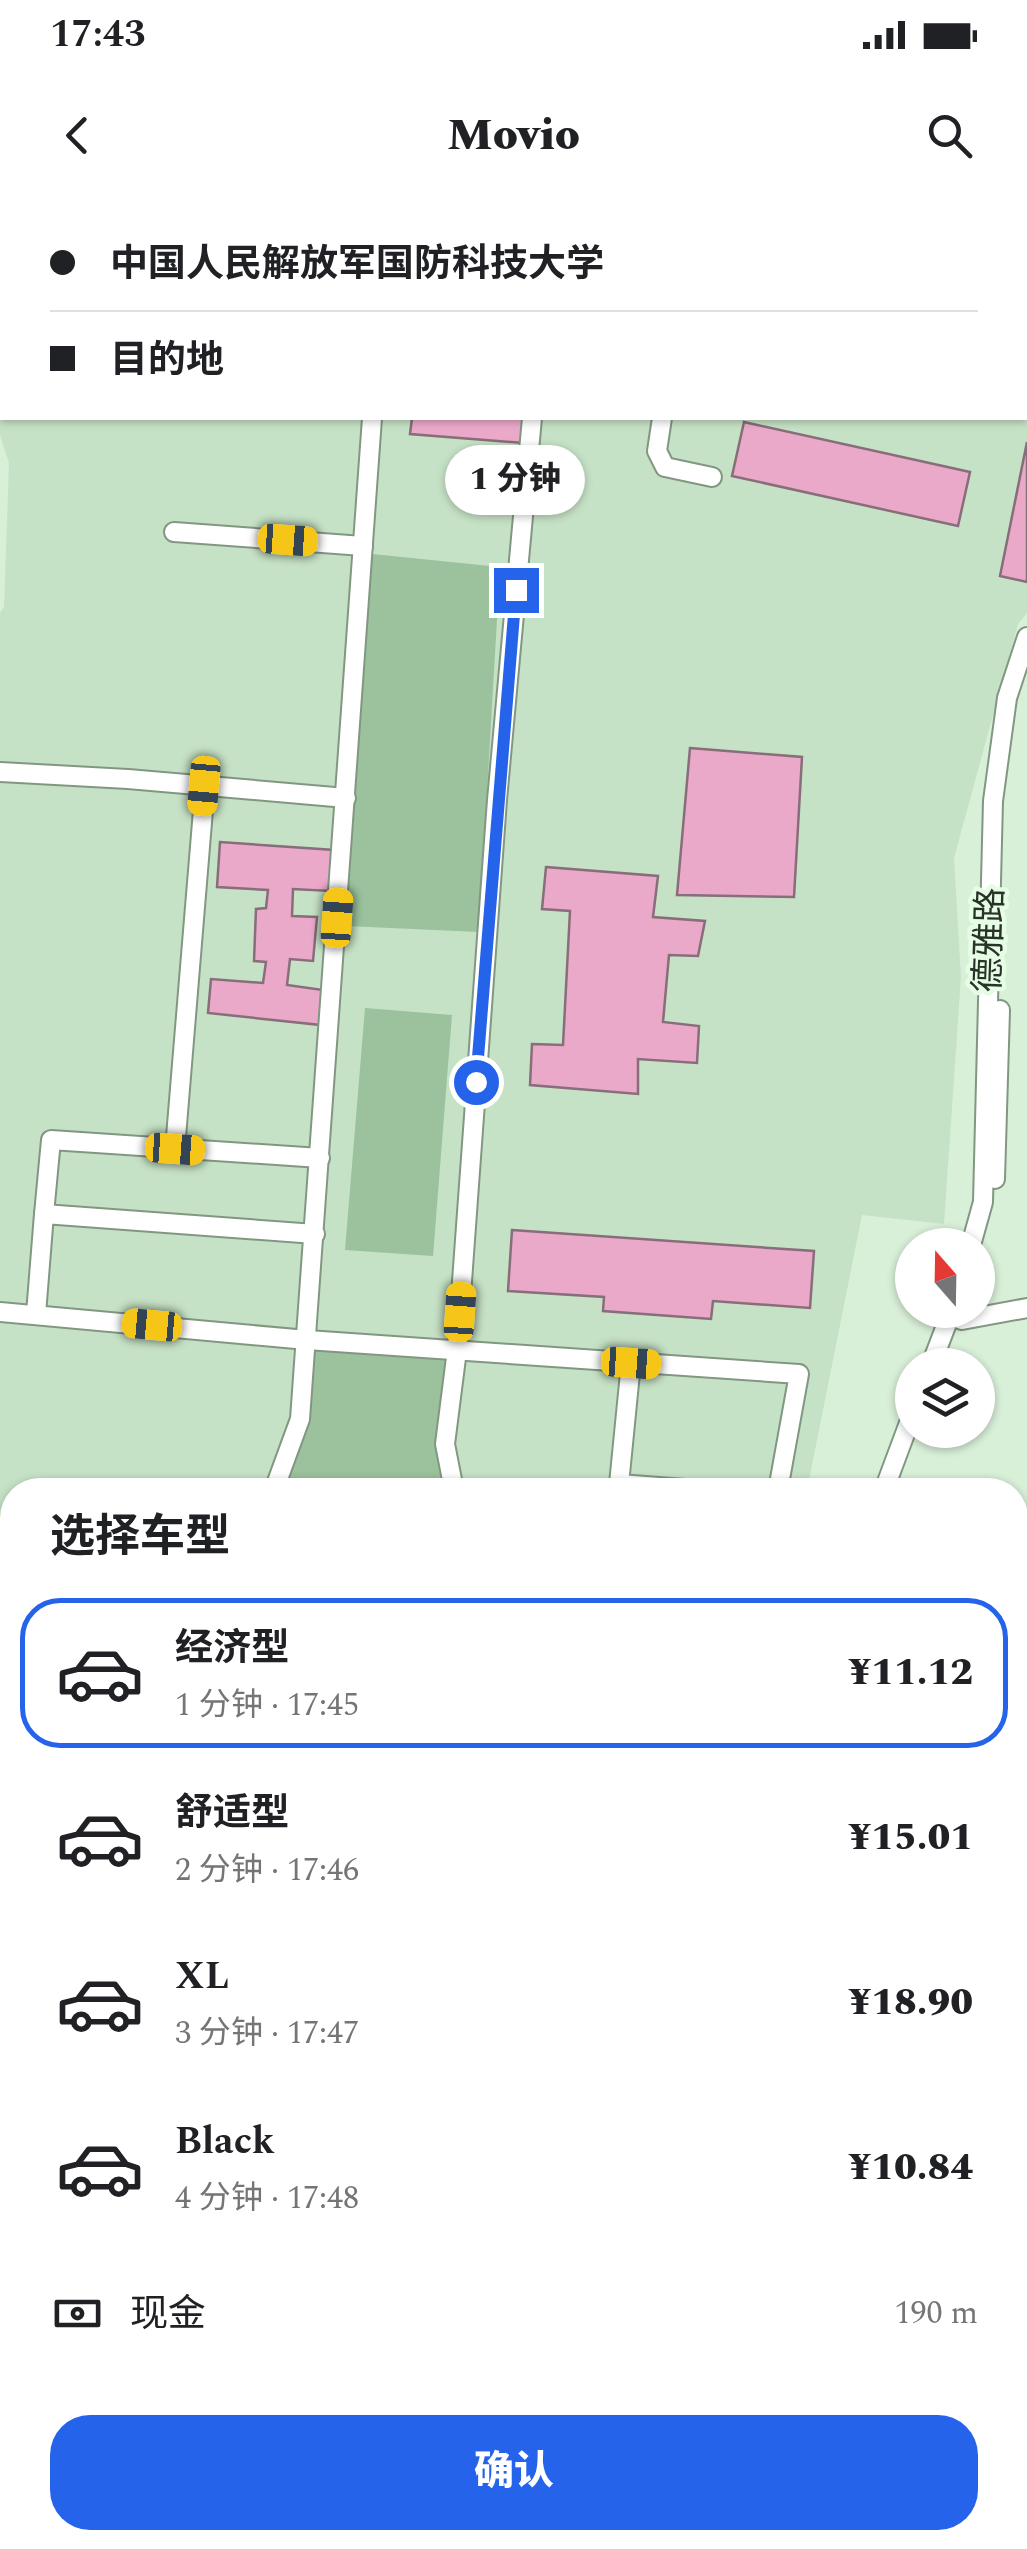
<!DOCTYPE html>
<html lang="zh">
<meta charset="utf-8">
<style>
:root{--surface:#fff;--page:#f6f6f6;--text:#202124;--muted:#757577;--line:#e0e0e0;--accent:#2563eb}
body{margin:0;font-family:Spectral,"Noto Sans SC",serif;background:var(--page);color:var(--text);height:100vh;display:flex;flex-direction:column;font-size:38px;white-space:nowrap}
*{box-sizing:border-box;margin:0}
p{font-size:32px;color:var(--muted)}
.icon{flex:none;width:55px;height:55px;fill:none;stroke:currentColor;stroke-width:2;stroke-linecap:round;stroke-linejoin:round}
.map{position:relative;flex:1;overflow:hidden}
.details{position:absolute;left:0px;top:1278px;width:1028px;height:1072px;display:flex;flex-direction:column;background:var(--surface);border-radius:40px 40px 0 0;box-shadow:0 2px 8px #0004}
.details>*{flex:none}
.hud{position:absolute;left:0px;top:0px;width:1028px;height:220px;box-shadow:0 2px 8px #0004;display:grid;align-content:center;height:220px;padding:0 50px;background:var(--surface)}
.needle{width:65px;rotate:340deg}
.tools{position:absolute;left:895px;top:1028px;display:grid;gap:20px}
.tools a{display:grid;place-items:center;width:100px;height:100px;border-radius:50%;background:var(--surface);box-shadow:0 2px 8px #0004;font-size:50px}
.end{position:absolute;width:45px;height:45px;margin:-22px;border:12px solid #2563eb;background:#fff;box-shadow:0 0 0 5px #fff}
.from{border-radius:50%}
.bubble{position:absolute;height:70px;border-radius:35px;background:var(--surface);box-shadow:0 2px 8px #0004;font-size:32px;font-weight:800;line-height:70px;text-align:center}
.car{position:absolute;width:30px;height:60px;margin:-30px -15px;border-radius:12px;box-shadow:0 0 8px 2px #0007;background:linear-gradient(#f5c518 24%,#345 0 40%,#f5c518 0 76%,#345 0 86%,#f5c518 0)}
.hud b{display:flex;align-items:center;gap:35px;height:95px;font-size:38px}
.hud b+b{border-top:2px solid var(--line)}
.hud i{width:25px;height:25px;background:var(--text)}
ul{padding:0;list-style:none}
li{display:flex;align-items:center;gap:30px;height:150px;margin:0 20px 15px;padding:0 30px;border:5px solid transparent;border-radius:40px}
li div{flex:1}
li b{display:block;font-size:38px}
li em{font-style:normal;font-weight:800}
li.active{border-color:var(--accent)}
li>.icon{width:90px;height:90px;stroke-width:1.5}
h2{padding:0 50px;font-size:45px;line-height:120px}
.pay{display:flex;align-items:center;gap:25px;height:110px;padding:0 50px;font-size:38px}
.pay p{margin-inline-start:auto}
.action{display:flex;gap:20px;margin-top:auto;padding:20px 50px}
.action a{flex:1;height:115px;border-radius:40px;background:var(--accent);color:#fff;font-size:40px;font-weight:800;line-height:115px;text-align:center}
.status{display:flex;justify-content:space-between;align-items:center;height:70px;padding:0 50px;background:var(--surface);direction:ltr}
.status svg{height:28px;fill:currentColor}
header{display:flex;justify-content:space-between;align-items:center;height:130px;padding:0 50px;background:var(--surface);font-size:45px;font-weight:800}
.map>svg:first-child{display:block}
.built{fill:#c6e2c6}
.green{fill:#9bc29c}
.building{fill:#eaa9c9;stroke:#886d7a;stroke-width:2.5}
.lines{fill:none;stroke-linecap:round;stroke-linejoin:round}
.minor-casing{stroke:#829782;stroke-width:22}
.minor{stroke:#fff;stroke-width:18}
.route{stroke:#2563eb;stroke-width:12}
.labels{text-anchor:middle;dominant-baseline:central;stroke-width:9;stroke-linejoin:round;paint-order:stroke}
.street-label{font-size:35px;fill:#293229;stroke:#e5fce5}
</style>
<div class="status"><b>17:43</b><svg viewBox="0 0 49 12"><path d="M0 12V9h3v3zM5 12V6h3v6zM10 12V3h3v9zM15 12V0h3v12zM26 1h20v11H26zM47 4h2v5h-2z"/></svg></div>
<header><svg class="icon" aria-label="back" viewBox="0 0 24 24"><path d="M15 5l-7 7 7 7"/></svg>Movio<svg class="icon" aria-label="search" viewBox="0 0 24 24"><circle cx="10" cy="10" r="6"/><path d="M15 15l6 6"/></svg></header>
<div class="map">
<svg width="1027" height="2349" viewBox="0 0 1027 2349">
<rect width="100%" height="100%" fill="#d8efd8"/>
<g class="built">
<polygon points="0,0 718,2 2,2 2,218 1025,218 1025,2 943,2 1027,0 1027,413 1018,424 954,658 961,777 944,1024 862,1015 807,1290 12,1290 12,1726 0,1720 0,413 4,407 9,263 0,235"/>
<polygon points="1027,2096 1027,2340 1011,2349 846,2349 839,2338 1015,2338 1015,2099"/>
</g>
<g class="green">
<polygon points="372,354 500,367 479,732 346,726"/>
<polygon points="365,808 452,815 433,1056 345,1050"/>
<polygon points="307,1140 457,1150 445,1244 457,1290 276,1290 300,1219"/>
<polygon points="699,2338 839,2338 845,2349 705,2349"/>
</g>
<g class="building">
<polygon points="412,218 525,218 523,243 410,234"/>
<polygon points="744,222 970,272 958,326 732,276"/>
<polygon points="1027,242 1027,382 1000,376"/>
<polygon points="690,548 802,557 794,697 677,695"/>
<polygon points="220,642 334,650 331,691 293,689 292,716 317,717 313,761 290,759 287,785 323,790 321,825 208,813 211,779 263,783 266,762 254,761 256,709 266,708 268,690 217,687"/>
<polygon points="546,667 658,676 653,717 705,721 698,756 669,755 663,822 699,826 697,863 638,859 638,894 530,885 532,844 563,845 570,711 542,709"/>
<polygon points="512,1030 814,1051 810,1108 713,1101 711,1119 603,1111 604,1097 508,1091"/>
</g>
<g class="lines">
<g class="minor-casing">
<g id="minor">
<polyline points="159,0 160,2"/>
<polyline points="255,2 262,0"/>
<polyline points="459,2 461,0"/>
<polyline points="552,2 552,0"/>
<polyline points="836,2 868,0"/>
<polyline points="1025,162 1027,163"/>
<polyline points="662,218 657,251 665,267 712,277"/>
<polyline points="174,332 363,346"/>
<polyline points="0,572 128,579 346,598"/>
<polyline points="175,949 205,586"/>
<polyline points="995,979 1000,810"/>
<polyline points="44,1014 51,940 320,958"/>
<polyline points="971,1045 983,1002 993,601 1007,498 1027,437"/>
<polyline points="0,1112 307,1140 799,1174 778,1290"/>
<polyline points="36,1114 44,1014 315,1034"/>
<polyline points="950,1116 962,1120 1027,1108"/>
<polyline points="631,1163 619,1284 699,1290"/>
<polyline points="931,1165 952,1110"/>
<polyline points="274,1290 300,1219 372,218"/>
<polyline points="454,1290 445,1244 457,1150 497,600 532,218"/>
<polyline points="884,1290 912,1215"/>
<polyline points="0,1332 7,1342 12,1342"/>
<polyline points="743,2338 750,2349"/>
<polyline points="320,2349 320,2338"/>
<polyline points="582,2349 613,2338"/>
<polyline points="632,2349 662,2338"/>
</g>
</g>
<use href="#minor" class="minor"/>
</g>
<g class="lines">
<polyline class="route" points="476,882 516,390"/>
</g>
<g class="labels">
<g class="street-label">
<text transform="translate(990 740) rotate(-88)">德雅路</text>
</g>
</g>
</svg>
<div class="tools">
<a><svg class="needle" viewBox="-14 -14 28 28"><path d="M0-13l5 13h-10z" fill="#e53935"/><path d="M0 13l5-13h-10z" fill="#757577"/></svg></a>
<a><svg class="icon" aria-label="layers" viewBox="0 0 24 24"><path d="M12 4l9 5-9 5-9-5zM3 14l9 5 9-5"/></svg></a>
</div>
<i class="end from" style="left:476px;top:882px"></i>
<i class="end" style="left:516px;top:390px"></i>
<div class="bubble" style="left:445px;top:245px;width:140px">1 分钟</div>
<i class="car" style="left:288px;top:340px;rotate:94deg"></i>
<i class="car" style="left:204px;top:586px;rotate:185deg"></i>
<i class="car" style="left:337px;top:718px;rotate:4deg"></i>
<i class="car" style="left:175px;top:949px;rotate:94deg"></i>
<i class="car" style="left:460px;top:1112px;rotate:4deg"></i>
<i class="car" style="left:152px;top:1125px;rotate:275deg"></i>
<i class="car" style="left:631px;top:1163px;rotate:94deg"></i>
<div class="hud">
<b><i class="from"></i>中国人民解放军国防科技大学</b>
<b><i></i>目的地</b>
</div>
<section class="details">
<h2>选择车型</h2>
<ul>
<li class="active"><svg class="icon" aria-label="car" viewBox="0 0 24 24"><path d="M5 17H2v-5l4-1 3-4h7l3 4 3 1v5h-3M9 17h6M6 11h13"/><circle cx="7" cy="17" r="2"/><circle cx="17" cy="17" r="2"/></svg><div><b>经济型</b><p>1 分钟 · 17:45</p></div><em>¥11.12</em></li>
<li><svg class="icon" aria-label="car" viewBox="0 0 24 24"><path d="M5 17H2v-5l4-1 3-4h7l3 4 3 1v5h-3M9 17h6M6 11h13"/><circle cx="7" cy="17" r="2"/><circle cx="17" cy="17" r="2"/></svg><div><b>舒适型</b><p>2 分钟 · 17:46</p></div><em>¥15.01</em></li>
<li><svg class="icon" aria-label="car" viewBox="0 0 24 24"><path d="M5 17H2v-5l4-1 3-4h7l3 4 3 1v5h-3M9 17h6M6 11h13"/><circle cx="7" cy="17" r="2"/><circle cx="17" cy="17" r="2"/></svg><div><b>XL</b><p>3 分钟 · 17:47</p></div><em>¥18.90</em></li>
<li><svg class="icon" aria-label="car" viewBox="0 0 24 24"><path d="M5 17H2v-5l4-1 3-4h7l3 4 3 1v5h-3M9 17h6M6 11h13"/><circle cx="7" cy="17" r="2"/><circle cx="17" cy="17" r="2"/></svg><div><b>Black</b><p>4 分钟 · 17:48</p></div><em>¥10.84</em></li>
</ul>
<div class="pay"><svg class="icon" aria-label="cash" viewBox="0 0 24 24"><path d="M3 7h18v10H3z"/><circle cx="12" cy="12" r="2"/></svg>现金<p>190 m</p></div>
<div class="action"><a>确认</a></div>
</section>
</div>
